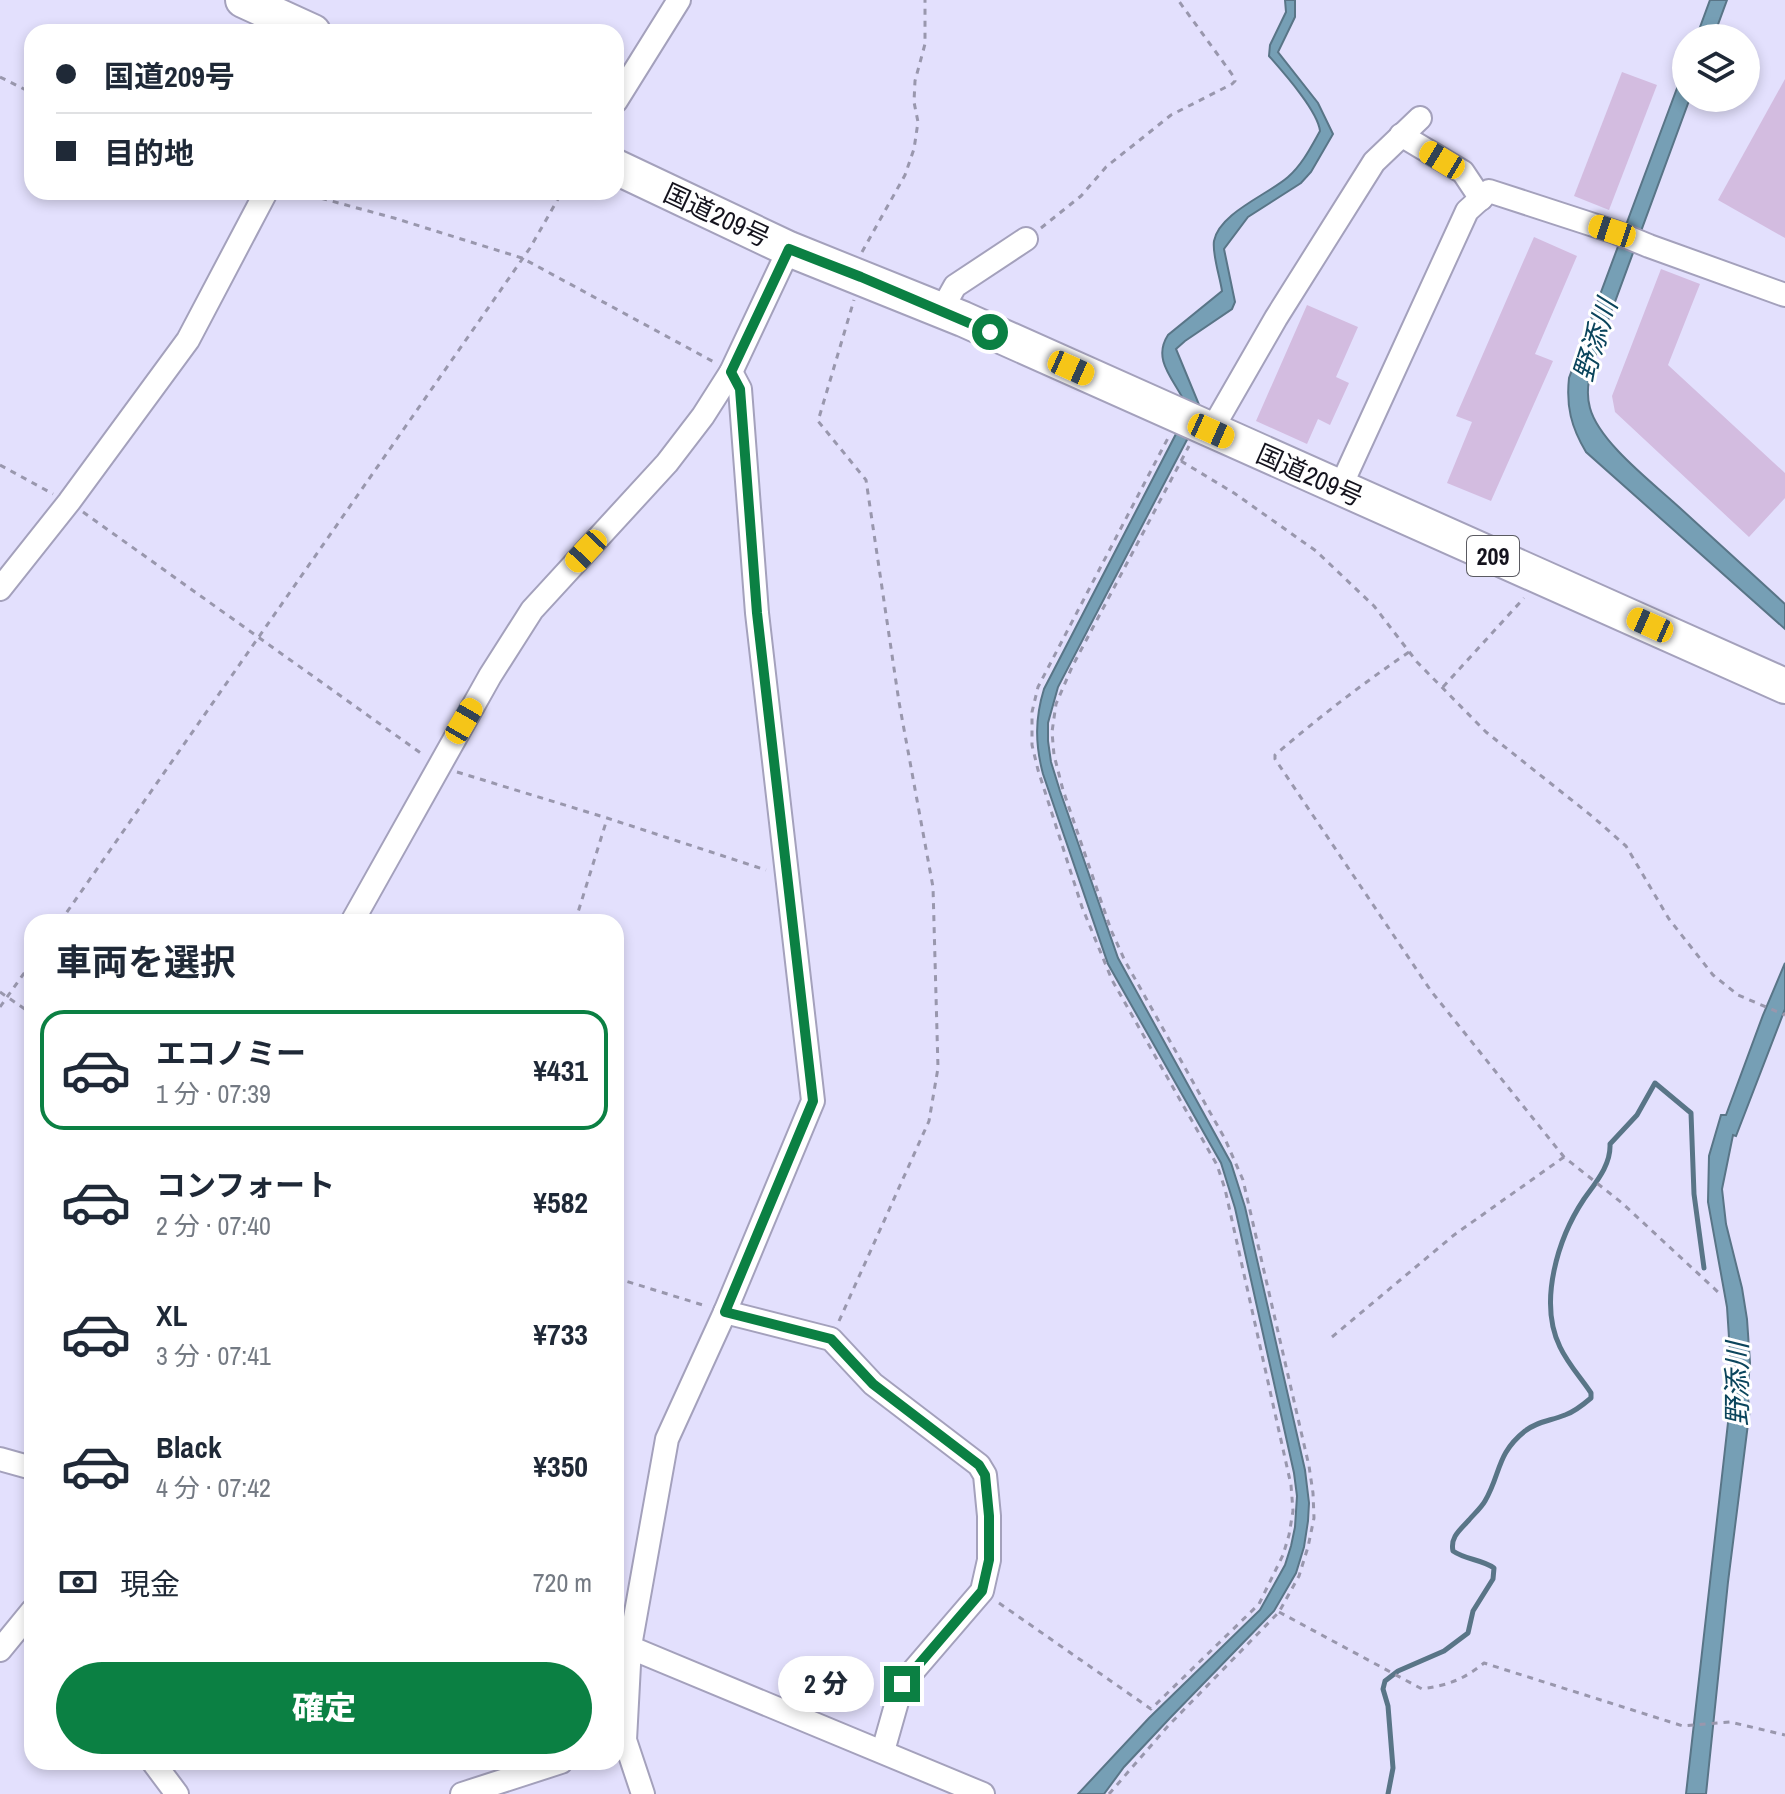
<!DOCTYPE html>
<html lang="ja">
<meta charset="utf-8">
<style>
:root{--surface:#fff;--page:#f6f6f7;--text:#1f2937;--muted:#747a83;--line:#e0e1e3;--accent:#0b8043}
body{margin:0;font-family:"Archivo Narrow","Noto Sans JP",sans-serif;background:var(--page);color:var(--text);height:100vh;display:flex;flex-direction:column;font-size:30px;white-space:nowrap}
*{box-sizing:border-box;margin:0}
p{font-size:26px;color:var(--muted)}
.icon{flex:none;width:44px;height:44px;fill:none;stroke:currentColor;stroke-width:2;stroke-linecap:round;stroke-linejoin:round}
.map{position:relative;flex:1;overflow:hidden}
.side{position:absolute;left:24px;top:914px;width:600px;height:856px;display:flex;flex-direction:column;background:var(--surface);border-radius:24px;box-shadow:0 4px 12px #0003}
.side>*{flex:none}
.hud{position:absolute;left:24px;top:24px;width:600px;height:176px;border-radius:24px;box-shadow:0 4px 12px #0003;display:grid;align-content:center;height:176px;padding:0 32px;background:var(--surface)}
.controls{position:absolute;left:1672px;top:24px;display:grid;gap:16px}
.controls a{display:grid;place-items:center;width:88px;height:88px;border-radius:50%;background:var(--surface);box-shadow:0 4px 12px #0003;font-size:40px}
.end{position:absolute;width:36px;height:36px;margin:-18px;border:10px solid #0b8043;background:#fff;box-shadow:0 0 0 4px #fff}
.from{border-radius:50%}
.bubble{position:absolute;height:56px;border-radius:28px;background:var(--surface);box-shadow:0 4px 12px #0003;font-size:26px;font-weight:800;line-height:56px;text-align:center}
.car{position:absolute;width:24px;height:48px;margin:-24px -12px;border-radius:10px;box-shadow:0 0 6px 2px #0007;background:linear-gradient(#f5c518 24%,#345 0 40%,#f5c518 0 76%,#345 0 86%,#f5c518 0)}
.hud b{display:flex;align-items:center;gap:28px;height:76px;font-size:30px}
.hud b+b{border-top:2px solid var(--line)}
.hud i{width:20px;height:20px;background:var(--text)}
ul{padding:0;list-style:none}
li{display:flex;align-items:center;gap:24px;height:120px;margin:0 16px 12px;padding:0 16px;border:4px solid transparent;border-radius:24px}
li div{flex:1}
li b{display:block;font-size:30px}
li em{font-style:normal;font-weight:800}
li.on{border-color:var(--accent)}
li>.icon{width:72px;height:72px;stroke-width:1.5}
h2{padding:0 32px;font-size:36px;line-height:96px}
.pay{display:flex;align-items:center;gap:20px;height:88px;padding:0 32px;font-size:30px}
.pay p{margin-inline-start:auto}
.button{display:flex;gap:16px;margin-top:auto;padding:16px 32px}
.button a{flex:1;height:92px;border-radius:48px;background:var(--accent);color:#fff;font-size:32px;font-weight:800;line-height:92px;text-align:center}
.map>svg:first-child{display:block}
.water{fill:#769fb5;stroke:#597587;stroke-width:2}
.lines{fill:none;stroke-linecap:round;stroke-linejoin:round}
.stream{stroke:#597587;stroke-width:5}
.building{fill:#d3bce0}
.minor-casing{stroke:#a4a1bc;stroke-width:26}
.highway-casing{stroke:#a4a1bc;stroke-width:38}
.path{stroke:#9997ad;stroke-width:3;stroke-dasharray:6 6;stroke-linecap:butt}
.minor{stroke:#fff;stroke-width:22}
.highway{stroke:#fff;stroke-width:34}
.route{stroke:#0b8043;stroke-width:10}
.labels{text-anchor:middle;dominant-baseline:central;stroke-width:6;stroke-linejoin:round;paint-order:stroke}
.shield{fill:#fff;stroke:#5a5a61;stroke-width:2}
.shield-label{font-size:24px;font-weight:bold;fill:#14131d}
.street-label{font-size:26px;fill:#14131d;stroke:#fff}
.water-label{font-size:28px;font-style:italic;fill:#0b455c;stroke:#fff}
</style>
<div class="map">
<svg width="1785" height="1794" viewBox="0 0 1785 1794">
<rect width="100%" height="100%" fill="#e3e0fd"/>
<g class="water">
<path d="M1285,0h10v17l-17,35 40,51 15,31 -22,38 -10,11 -53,34 -24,32 11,53 -3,7 -47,32 -9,8 24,58 -9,25 -133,255 -10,36v18l3,21 9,29 58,167 113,205 14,44 60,263 4,33 -1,18 -4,26 -8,26 -22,38 -104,107 -46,49 -20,27h-26l71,-76 111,-108 25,-45 6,-19 4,-19 2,-31 -3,-23 -59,-265 -14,-45 -113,-199 -65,-190c-8,-30 -8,-56 1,-85l134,-259 8,-25c-10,-24 -35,-44 -18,-70l54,-44c-2,-14 -10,-37 -8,-50 5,-28 55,-47 74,-64 14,-12 23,-30 32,-46 -2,-20 -37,-59 -51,-75l1,-11 16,-33z"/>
<polygon points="1710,0 1727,0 1713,38 1696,38"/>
<path d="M1686,64v34h4l-92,250c-6,19 -14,39 -8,60 9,34 63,75 90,100 35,32 70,64 105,96v25l-199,-177c-15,-25 -20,-46 -17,-74z"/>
<polygon points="1785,963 1785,1009 1736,1136 1733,1135 1722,1189 1726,1224 1742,1288 1747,1319 1750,1363 1747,1395 1750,1408 1728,1582 1706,1794 1686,1794 1730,1405 1731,1368 1727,1307 1708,1202 1709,1156 1721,1115 1726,1115 1763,1015"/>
</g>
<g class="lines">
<path class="stream" d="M1388,1794l5,-26 -5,-62 -5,-17 2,-8 13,-10 46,-20 24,-18 5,-22 20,-32 1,-11c-13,-9 -28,-8 -41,-17 -3,-14 7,-21 16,-31 5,-6 12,-12 16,-19 16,-27 11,-47 40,-70 13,-10 25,-10 40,-16 9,-3 19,-11 26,-17v-5c-10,-15 -23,-29 -31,-46 -22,-45 -2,-109 24,-148 12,-17 27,-34 26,-55l27,-29 18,-32 36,30 3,81 10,74"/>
</g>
<g class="building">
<polygon points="1622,72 1657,85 1609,210 1574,196"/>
<polygon points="1785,79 1785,238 1718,200"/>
<polygon points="1534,237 1577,256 1535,354 1553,361 1491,501 1447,483 1472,422 1456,416"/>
<polygon points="1661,269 1700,284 1668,365 1785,473 1785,498 1749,537 1615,412 1612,396"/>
<polygon points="1307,305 1358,327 1336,377 1349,383 1330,425 1318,419 1307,444 1256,421"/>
</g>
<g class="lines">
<g class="minor-casing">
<g id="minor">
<polyline points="616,101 679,0"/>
<polyline points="1401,135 1463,172 1481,199"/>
<polyline points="941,311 955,286 1026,239"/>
<polyline points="1211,431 1276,318 1374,162 1420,118"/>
<polyline points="1340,488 1467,211 1489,191 1615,232 1649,246 1785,295"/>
<polyline points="0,589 69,502 188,340 266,192"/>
<polyline points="352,922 490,676 532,610 667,463 703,416 731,372 789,249"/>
<polyline points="725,1312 831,1339 873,1384 979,1465 985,1475 989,1516 989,1560 982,1591 902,1684 883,1751"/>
<polyline points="0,1459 32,1468"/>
<polyline points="617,1642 983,1794"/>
<polyline points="0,1650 32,1611"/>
<polyline points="153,1762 177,1794"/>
<polyline points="462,1794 561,1762"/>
<polyline points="643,1794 625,1740 630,1646 667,1439 725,1312 813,1101 757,613 740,389 731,372"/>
</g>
</g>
<g class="highway-casing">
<g id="highway">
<polyline points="243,0 313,32"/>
<polyline points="616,167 789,249 963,319 1785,686"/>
</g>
</g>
<g class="path">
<polyline points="0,77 32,93"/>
<polyline points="298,192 394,218 522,258 714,362"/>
<polyline points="1041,228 1081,196 1106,167 1171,115 1232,84 1235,81 1234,77 1178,0"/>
<polyline points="862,252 905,175 914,149 918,122 914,102 915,81 925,44 925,0"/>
<polyline points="1181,461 1234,493 1316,551 1374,606 1417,662 1486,732 1593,817 1626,846 1669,919 1713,975 1738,995 1785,1015"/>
<polyline points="0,465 53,494"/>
<polyline points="83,512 422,754"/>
<path d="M1409,652c-47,32 -91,66 -134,103v4l156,232 133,166 58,46 96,89"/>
<polyline points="1443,687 1524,598"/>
<polyline points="457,772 607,818 766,870"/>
<polyline points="60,922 530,248 562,192"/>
<polyline points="575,922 607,819"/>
<polyline points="0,992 32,1014"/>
<polyline points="0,1007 32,962"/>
<polyline points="616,1278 706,1306"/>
<polyline points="839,1321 929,1121 938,1068 933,887 899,702 866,480 818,421 854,300"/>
<polyline points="1332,1337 1454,1235 1564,1157"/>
<polyline points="999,1603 1151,1709 1259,1604 1283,1555 1289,1535 1293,1511 1291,1485 1225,1189 1217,1165 1112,980 1082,907 1038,770 1032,745 1032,712 1038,687 1168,438"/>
<path d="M1279,1612l143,77c26,-4 41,-9 62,-26l199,63 47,-4 55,13"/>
<polyline points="1109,1794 1168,1726 1279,1612 1299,1576 1308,1547 1314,1518 1313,1493 1309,1466 1243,1180 1225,1139 1125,961 1111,930 1063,790 1054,755 1052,732 1056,704 1072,667 1189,446"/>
</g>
<use href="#minor" class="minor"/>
<use href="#highway" class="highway"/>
</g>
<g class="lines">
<polyline class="route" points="902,1684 982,1591 989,1560 989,1516 985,1475 979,1465 873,1384 831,1339 725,1312 813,1101 757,613 740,389 731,372 789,249 861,277 990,332"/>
</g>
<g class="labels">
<rect class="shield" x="1467" y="536" width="52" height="40" rx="6"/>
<g class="shield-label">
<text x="1493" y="556">209</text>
</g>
<g class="street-label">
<text transform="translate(717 215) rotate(25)">国道209号</text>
<text transform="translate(1310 475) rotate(24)">国道209号</text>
</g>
<g class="water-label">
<text transform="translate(1595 340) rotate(-72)">野添川</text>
<text transform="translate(1737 1384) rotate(-90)">野添川</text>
</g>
</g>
</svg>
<div class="controls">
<a><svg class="icon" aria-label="layers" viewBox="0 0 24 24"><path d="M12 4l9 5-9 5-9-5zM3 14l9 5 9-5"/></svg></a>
</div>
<i class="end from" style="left:990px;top:332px"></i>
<i class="end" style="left:902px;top:1684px"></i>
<div class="bubble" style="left:778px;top:1656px;width:96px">2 分</div>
<i class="car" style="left:1442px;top:160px;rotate:301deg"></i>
<i class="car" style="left:1612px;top:231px;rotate:288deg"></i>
<i class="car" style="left:1071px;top:368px;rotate:114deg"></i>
<i class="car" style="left:1211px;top:431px;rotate:114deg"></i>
<i class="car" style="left:586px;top:551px;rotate:223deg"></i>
<i class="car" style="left:1650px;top:625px;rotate:294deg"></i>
<i class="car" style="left:464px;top:721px;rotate:30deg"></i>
<div class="hud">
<b><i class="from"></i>国道209号</b>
<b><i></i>目的地</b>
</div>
<section class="side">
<h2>車両を選択</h2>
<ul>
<li class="on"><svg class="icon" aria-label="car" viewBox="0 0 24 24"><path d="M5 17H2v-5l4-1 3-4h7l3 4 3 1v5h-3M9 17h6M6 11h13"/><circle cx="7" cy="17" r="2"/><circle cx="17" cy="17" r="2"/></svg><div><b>エコノミー</b><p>1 分 · 07:39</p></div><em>¥431</em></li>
<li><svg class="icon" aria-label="car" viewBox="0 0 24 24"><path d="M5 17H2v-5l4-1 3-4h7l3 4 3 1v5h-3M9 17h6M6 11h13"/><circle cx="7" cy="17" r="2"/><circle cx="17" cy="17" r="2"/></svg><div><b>コンフォート</b><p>2 分 · 07:40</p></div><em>¥582</em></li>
<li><svg class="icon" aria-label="car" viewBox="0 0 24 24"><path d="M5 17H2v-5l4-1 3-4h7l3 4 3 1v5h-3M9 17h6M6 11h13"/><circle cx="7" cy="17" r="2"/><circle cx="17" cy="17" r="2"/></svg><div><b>XL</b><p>3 分 · 07:41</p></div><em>¥733</em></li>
<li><svg class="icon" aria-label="car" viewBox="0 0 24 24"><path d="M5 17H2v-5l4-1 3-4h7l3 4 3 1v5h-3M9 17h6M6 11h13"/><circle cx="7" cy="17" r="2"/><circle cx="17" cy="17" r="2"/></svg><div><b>Black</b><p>4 分 · 07:42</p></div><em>¥350</em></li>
</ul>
<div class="pay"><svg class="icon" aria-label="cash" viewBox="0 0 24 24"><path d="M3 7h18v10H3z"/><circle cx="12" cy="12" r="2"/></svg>現金<p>720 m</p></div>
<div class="button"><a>確定</a></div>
</section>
</div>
